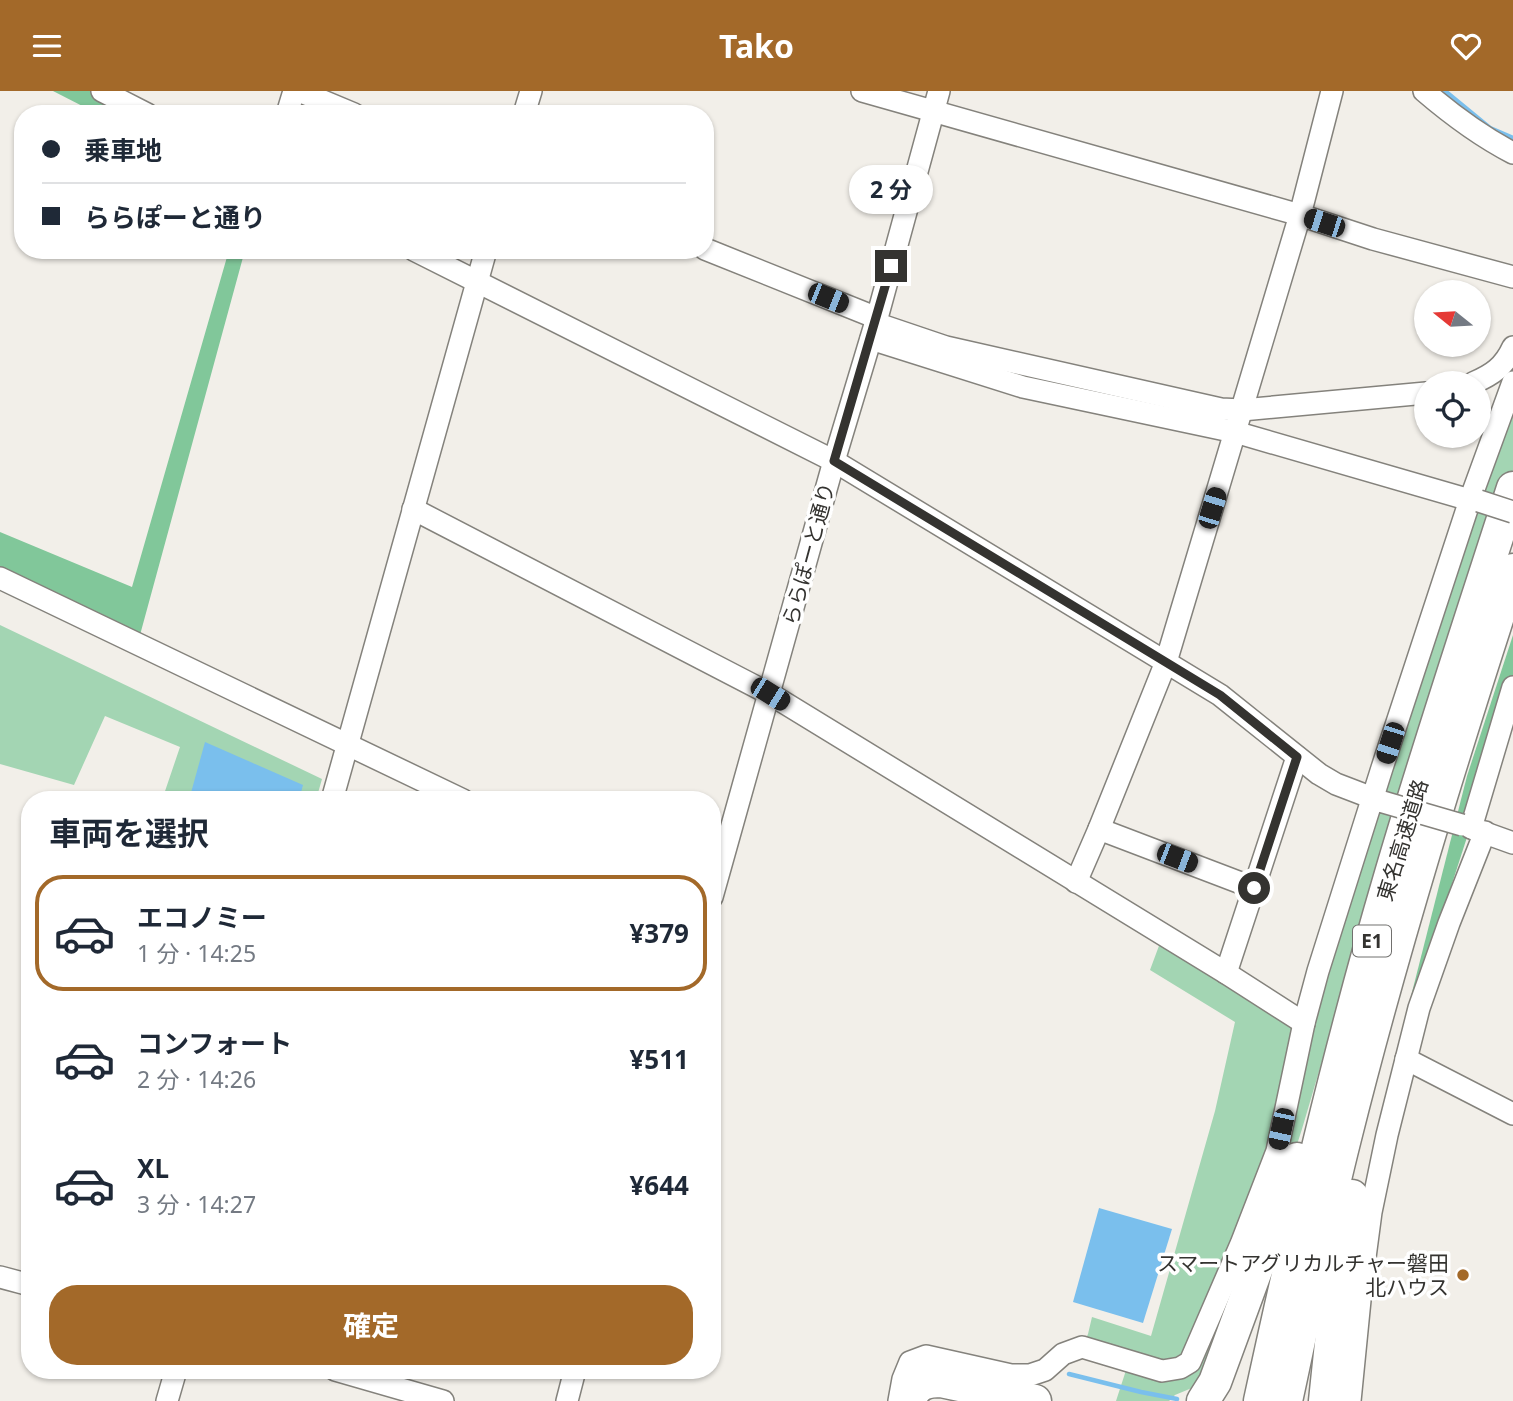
<!DOCTYPE html>
<html lang="ja">
<meta charset="utf-8">
<style>
:root{--surface:#fff;--page:#f6f6f7;--text:#1f2937;--muted:#747a83;--line:#e0e1e3;--accent:#a36929}
body{margin:0;font-family:"Noto Sans","Noto Sans JP",sans-serif;background:var(--page);color:var(--text);height:100vh;display:flex;flex-direction:column;font-size:26px;white-space:nowrap}
*{box-sizing:border-box;margin:0}
p{font-size:23px;color:var(--muted)}
.icon{flex:none;width:38px;height:38px;fill:none;stroke:currentColor;stroke-width:2;stroke-linecap:round;stroke-linejoin:round}
.map{position:relative;flex:1;overflow:hidden}
.details{position:absolute;left:21px;top:700px;width:700px;height:588px;display:flex;flex-direction:column;background:var(--surface);border-radius:28px;box-shadow:0 2px 5px #0004}
.details>*{flex:none}
.banner{position:absolute;left:14px;top:14px;width:700px;height:154px;border-radius:28px;box-shadow:0 2px 5px #0004;display:grid;align-content:center;height:154px;padding:0 28px;background:var(--surface)}
.needle{width:46px;rotate:288deg}
.fabs{position:absolute;left:1414px;top:189px;display:grid;gap:14px}
.fabs a{display:grid;place-items:center;width:77px;height:77px;border-radius:50%;background:var(--surface);box-shadow:0 2px 5px #0004;font-size:35px}
.end{position:absolute;width:32px;height:32px;margin:-16px;border:9px solid #343330;background:#fff;box-shadow:0 0 0 4px #fff}
.from{border-radius:50%}
.bubble{position:absolute;height:49px;border-radius:24px;background:var(--surface);box-shadow:0 2px 5px #0004;font-size:23px;font-weight:700;line-height:49px;text-align:center}
.car{position:absolute;width:21px;height:42px;margin:-21px -10px;border-radius:9px;box-shadow:0 0 5px 2px #0007;background:linear-gradient(#222 24%,#8ab4d8 0 40%,#222 0 76%,#8ab4d8 0 86%,#222 0)}
.banner b{display:flex;align-items:center;gap:24px;height:66px;font-size:26px}
.banner b+b{border-top:2px solid var(--line)}
.banner i{width:18px;height:18px;background:var(--text)}
ul{padding:0;list-style:none}
li{display:flex;align-items:center;gap:21px;height:116px;margin:0 14px 10px;padding:0 14px;border:4px solid transparent;border-radius:28px}
li div{flex:1}
li b{display:block;font-size:26px}
li em{font-style:normal;font-weight:700}
li.active{border-color:var(--accent)}
li>.icon{width:63px;height:63px;stroke-width:1.5}
h2{padding:0 28px;font-size:32px;line-height:84px}
.cta{display:flex;gap:14px;margin-top:auto;padding:14px 28px}
.cta a{flex:1;height:80px;border-radius:28px;background:var(--accent);color:#fff;font-size:28px;font-weight:700;line-height:80px;text-align:center}
header{display:flex;justify-content:space-between;align-items:center;height:91px;padding:0 28px;background:var(--accent);color:#fff;font-size:32px;font-weight:700}
.map>svg:first-child{display:block}
.green{fill:#a3d5b3}
.forest{fill:#81c79a}
.water{fill:#7abfed}
.lines{fill:none;stroke-linecap:round;stroke-linejoin:round}
.stream{stroke:#7abfed;stroke-width:4.5}
.minor-casing{stroke:#84827c;stroke-width:24}
.highway-casing{stroke:#84827c;stroke-width:35}
.minor{stroke:#fff;stroke-width:21}
.highway{stroke:#fff;stroke-width:32}
.minor-bridge-casing{stroke:#84827c;stroke-width:24;stroke-linecap:butt}
.minor-bridge{stroke:#fff;stroke-width:21}
.route{stroke:#343330;stroke-width:9}
.poi-dot{fill:#a36929;stroke:#fff;stroke-width:2.5}
.labels{text-anchor:middle;dominant-baseline:central;stroke-width:7;stroke-linejoin:round;paint-order:stroke}
.shield{fill:#fff;stroke:#71706e;stroke-width:2}
.shield-label{font-size:19px;font-weight:bold;fill:#343330}
.street-label{font-size:21px;fill:#343330;stroke:#fff}
.poi-label{font-size:21px;fill:#343330;stroke:#fff;text-anchor:end}
</style>
<header><svg class="icon" aria-label="menu" viewBox="0 0 24 24"><path d="M4 6h16M4 12h16M4 18h16"/></svg>Tako<svg class="icon" aria-label="heart" viewBox="0 0 24 24"><path d="M12 20l-8-8c-3-5 5-10 8-4 3-6 11-1 8 4z"/></svg></header>
<div class="map">
<svg width="1513" height="1310" viewBox="0 0 1513 1310">
<rect width="100%" height="100%" fill="#f2efe9"/>
<g class="green">
<polygon points="1513,291 1513,379 1412,665 1302,1038 1265,1153 1199,1294 1175,1304 1169,1310 1116,1310 1129,1270 1082,1256 1088,1243 1092,1226 1151,1245 1215,1020 1235,931 1150,879 1163,844 1304,932"/>
<polygon points="0,534 322,688 316,709 162,709 180,656 105,625 74,694 0,673"/>
</g>
<g class="forest">
<polygon points="53,0 99,0 146,23 98,23"/>
<polygon points="229,159 245,159 140,544 0,477 0,441 132,496"/>
<polygon points="1513,544 1513,604 1394,972 1467,685"/>
</g>
<g class="water">
<polygon points="205,651 303,694 299,709 189,709"/>
<polygon points="1099,1117 1172,1138 1143,1232 1073,1211"/>
</g>
<g class="lines">
<g class="stream">
<polyline points="1445,0 1490,37 1513,47"/>
<polyline points="1069,1283 1141,1301 1177,1308"/>
</g>
<g class="minor-casing">
<g id="minor">
<polyline points="102,0 147,23"/>
<polyline points="299,0 354,23"/>
<polyline points="862,0 1300,124 1373,148 1513,186"/>
<path d="M1424,0c28,24 56,45 89,62"/>
<polyline points="287,23 294,0"/>
<polyline points="524,23 531,0"/>
<polyline points="705,158 877,227"/>
<polyline points="414,159 834,370 1220,604 1319,683 1336,693 1383,711"/>
<polyline points="875,232 946,256 1221,318 1242,319 1426,302"/>
<polyline points="871,248 1023,296 1235,341 1470,409 1479,410"/>
<path d="M1473,292c19,-8 31,-16 40,-36"/>
<polyline points="413,418 770,603 1226,882 1304,932"/>
<polyline points="0,487 463,709"/>
<polyline points="332,709 486,159"/>
<polyline points="1471,737 1513,596"/>
<polyline points="1099,738 1254,797"/>
<polyline points="1474,738 1513,752"/>
<polyline points="1076,791 1099,738 1166,571 1300,124 1332,0"/>
<polyline points="712,806 834,370 877,227 939,0"/>
<polyline points="1226,882 1297,666"/>
<polyline points="1406,968 1513,1023"/>
<polyline points="0,1186 30,1194"/>
<polyline points="335,1279 443,1310"/>
<polyline points="167,1310 176,1279"/>
<polyline points="567,1310 575,1279"/>
<polyline points="899,1310 903,1288 910,1271 926,1265 1011,1284 1030,1284 1045,1279 1063,1263 1082,1256 1162,1280 1180,1277 1190,1271 1241,1153 1277,1060 1304,932 1318,880 1382,677 1470,409 1513,291"/>
<polyline points="1350,1310 1362,1189 1371,1121 1387,1044 1419,917 1449,832 1485,741"/>
</g>
</g>
<g class="highway-casing">
<g id="highway">
<path d="M906,1310c12,-15 15,-20 35,-20l94,20"/>
<polyline points="1203,1310 1215,1291 1297,1068"/>
<path d="M1260,1310c38,-176 79,-351 130,-524 38,-130 81,-259 123,-389"/>
<path d="M1286,1310c19,-88 37,-176 59,-263 48,-192 107,-381 168,-568"/>
<polyline points="1325,1310 1335,1214 1352,1105"/>
</g>
</g>
<use href="#minor" class="minor"/>
<use href="#highway" class="highway"/>
<g class="minor-bridge-casing">
<g id="minor-bridge">
<polyline points="1479,410 1513,421"/>
<polyline points="1383,711 1462,734"/>
</g>
</g>
<use href="#minor-bridge" class="minor-bridge"/>
</g>
<g class="lines">
<polyline class="route" points="891,175 834,370 1220,604 1297,666 1254,797"/>
</g>
<circle class="poi-dot" cx="1463" cy="1184" r="7"/>
<g class="labels">
<rect class="shield" x="1353" y="834.5" width="38" height="31" rx="5"/>
<g class="shield-label">
<text x="1372" y="850">E1</text>
</g>
<g class="street-label">
<text transform="translate(808 463) rotate(-75)">ららぽーと通り</text>
<text transform="translate(1402 749) rotate(-73)">東名高速道路</text>
</g>
<g class="poi-label">
<text x="1449" y="1172">スマートアグリカルチャー磐田<tspan x="1449" dy="24">北ハウス</tspan></text>
</g>
</g>
</svg>
<div class="fabs">
<a><svg class="needle" viewBox="-14 -14 28 28"><path d="M0-13l5 13h-10z" fill="#e53935"/><path d="M0 13l5-13h-10z" fill="#747a83"/></svg></a>
<a><svg class="icon" aria-label="locate" viewBox="0 0 24 24"><circle cx="12" cy="12" r="6"/><path d="M12 2v4M12 18v4M2 12h4M18 12h4"/></svg></a>
</div>
<i class="end from" style="left:1254px;top:797px"></i>
<i class="end" style="left:891px;top:175px"></i>
<div class="bubble" style="left:849px;top:74px;width:84px">2 分</div>
<i class="car" style="left:1324px;top:132px;rotate:288deg"></i>
<i class="car" style="left:828px;top:207px;rotate:112deg"></i>
<i class="car" style="left:1212px;top:417px;rotate:17deg"></i>
<i class="car" style="left:770px;top:603px;rotate:122deg"></i>
<i class="car" style="left:1390px;top:652px;rotate:198deg"></i>
<i class="car" style="left:1177px;top:767px;rotate:111deg"></i>
<i class="car" style="left:1281px;top:1038px;rotate:192deg"></i>
<div class="banner">
<b><i class="from"></i>乗車地</b>
<b><i></i>ららぽーと通り</b>
</div>
<section class="details">
<h2>車両を選択</h2>
<ul>
<li class="active"><svg class="icon" aria-label="car" viewBox="0 0 24 24"><path d="M5 17H2v-5l4-1 3-4h7l3 4 3 1v5h-3M9 17h6M6 11h13"/><circle cx="7" cy="17" r="2"/><circle cx="17" cy="17" r="2"/></svg><div><b>エコノミー</b><p>1 分 · 14:25</p></div><em>¥379</em></li>
<li><svg class="icon" aria-label="car" viewBox="0 0 24 24"><path d="M5 17H2v-5l4-1 3-4h7l3 4 3 1v5h-3M9 17h6M6 11h13"/><circle cx="7" cy="17" r="2"/><circle cx="17" cy="17" r="2"/></svg><div><b>コンフォート</b><p>2 分 · 14:26</p></div><em>¥511</em></li>
<li><svg class="icon" aria-label="car" viewBox="0 0 24 24"><path d="M5 17H2v-5l4-1 3-4h7l3 4 3 1v5h-3M9 17h6M6 11h13"/><circle cx="7" cy="17" r="2"/><circle cx="17" cy="17" r="2"/></svg><div><b>XL</b><p>3 分 · 14:27</p></div><em>¥644</em></li>
</ul>
<div class="cta"><a>確定</a></div>
</section>
</div>
